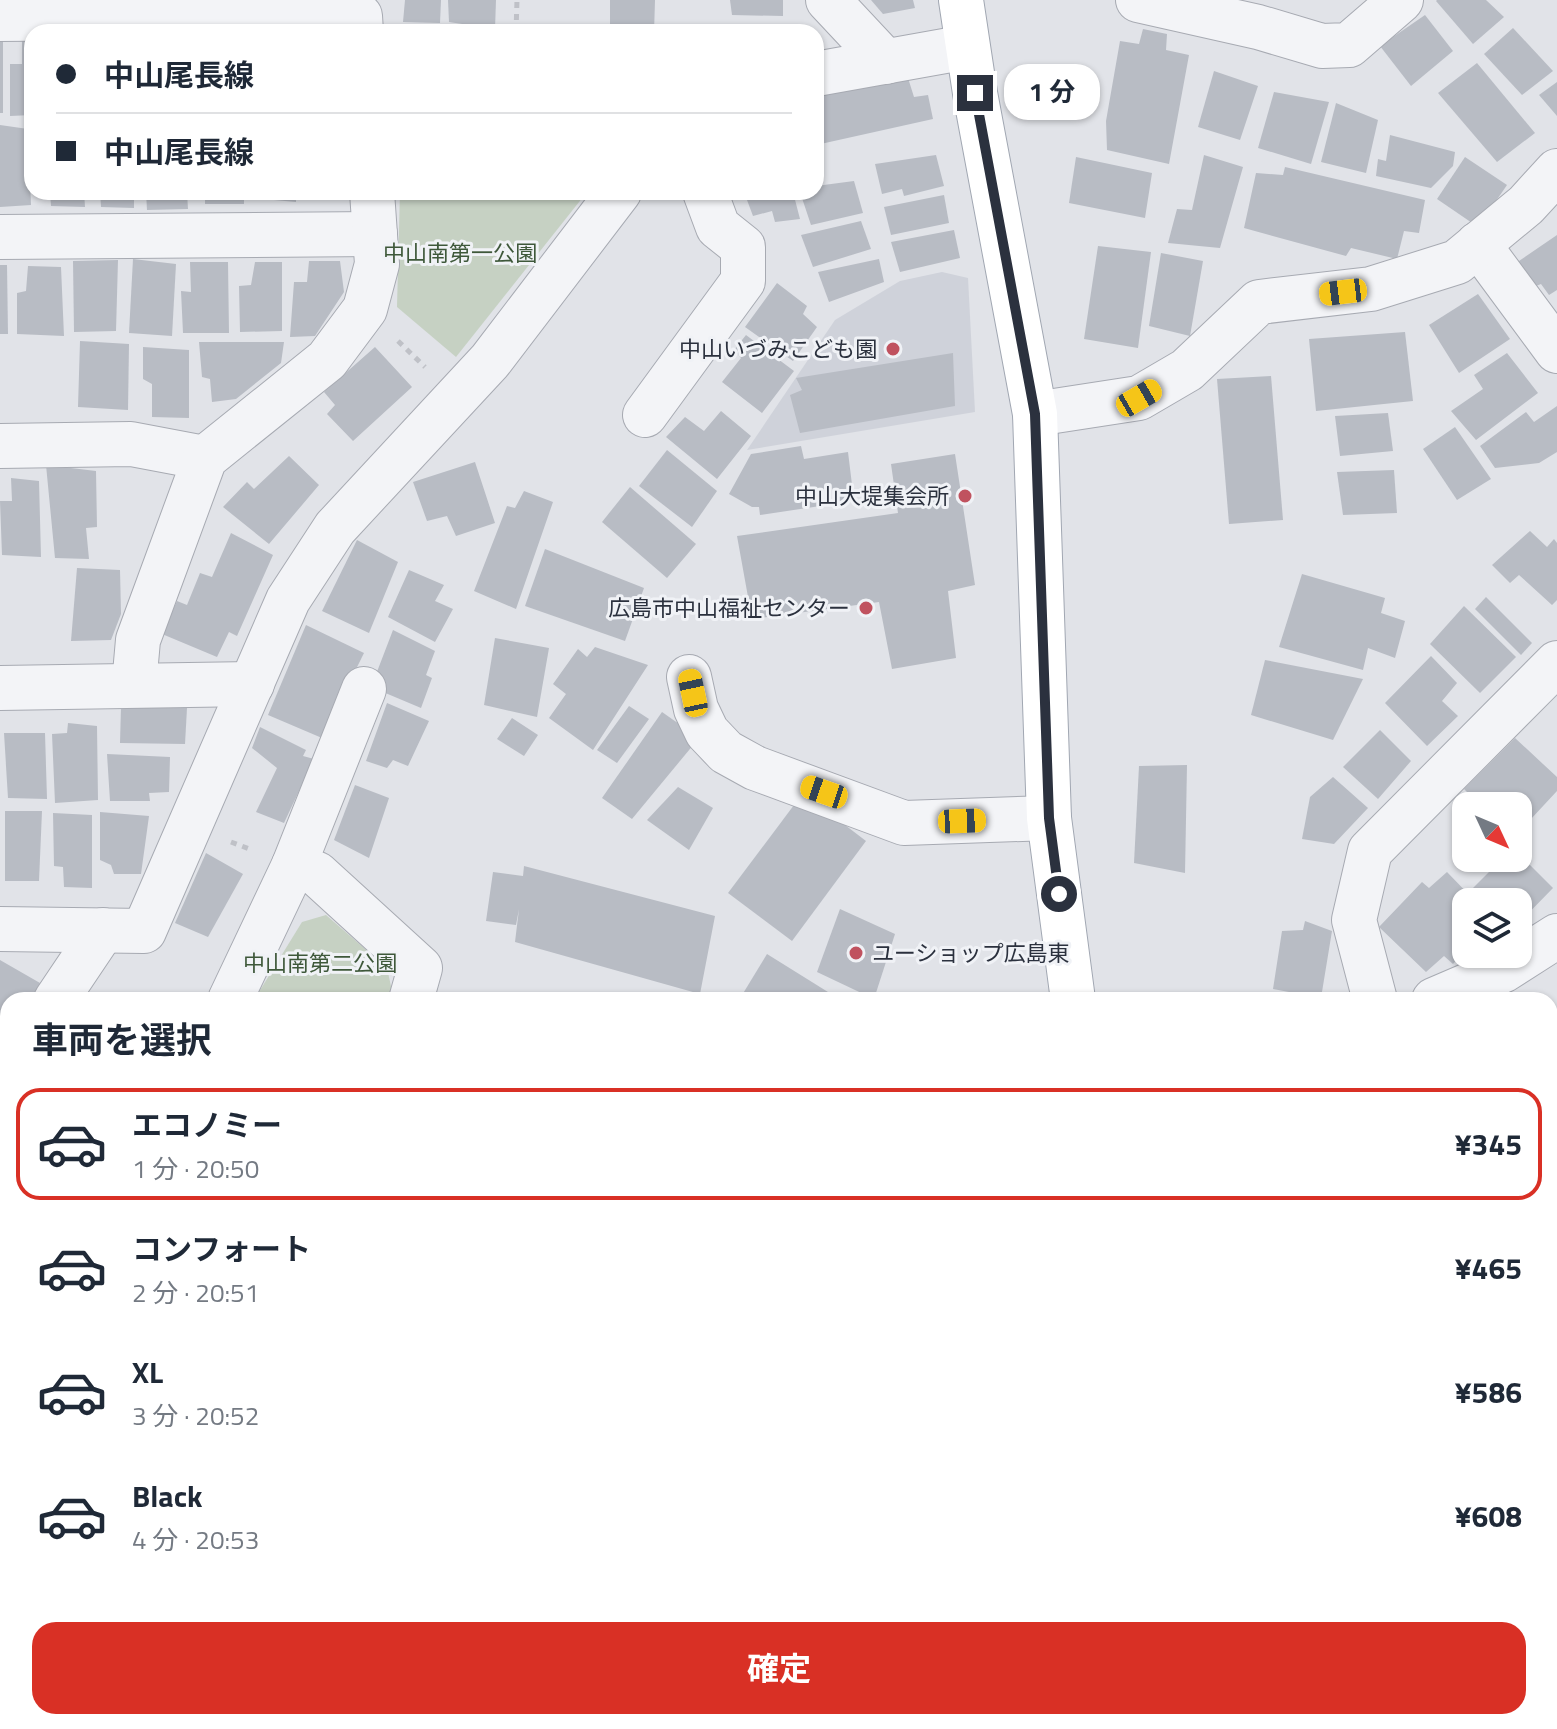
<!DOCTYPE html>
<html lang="ja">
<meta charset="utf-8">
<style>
:root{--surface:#fff;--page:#f2f2f3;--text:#1f2937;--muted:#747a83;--line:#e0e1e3;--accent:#d93025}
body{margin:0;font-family:"Titillium Web","Noto Sans JP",sans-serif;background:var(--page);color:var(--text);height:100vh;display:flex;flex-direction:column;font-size:30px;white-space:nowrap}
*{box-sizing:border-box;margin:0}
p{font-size:26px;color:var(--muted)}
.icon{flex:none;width:44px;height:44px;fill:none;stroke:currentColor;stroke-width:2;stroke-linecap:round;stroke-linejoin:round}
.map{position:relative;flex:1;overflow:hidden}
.drawer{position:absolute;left:0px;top:992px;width:1558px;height:738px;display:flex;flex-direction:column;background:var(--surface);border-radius:24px 24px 0 0;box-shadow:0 2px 6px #0004}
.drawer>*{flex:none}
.hud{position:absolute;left:24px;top:24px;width:800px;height:176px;border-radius:24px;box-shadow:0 2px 6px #0004;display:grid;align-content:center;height:176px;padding:0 32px;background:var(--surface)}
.needle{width:52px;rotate:134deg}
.controls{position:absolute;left:1452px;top:792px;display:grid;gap:16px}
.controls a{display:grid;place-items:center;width:80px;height:80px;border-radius:16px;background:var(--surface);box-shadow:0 2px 6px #0004;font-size:40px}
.end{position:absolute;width:36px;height:36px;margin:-18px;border:10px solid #2b313e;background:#fff;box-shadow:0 0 0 4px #fff}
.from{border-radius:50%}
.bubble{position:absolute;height:56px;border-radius:24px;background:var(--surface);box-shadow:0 2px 6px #0004;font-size:26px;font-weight:700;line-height:56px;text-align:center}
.car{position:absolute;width:24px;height:48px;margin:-24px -12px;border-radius:10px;box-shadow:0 0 6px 2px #0007;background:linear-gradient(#f5c518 24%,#345 0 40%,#f5c518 0 76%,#345 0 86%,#f5c518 0)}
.hud b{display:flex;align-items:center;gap:28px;height:76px;font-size:30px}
.hud b+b{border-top:2px solid var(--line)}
.hud i{width:20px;height:20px;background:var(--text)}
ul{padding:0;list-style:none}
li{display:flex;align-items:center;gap:24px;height:112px;margin:0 16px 12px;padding:0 16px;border:4px solid transparent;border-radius:24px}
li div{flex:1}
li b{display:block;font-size:30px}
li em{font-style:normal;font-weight:700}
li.current{border-color:var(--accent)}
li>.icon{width:72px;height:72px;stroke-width:1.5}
h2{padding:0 32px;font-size:36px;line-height:96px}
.primary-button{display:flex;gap:16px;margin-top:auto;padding:16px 32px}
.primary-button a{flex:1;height:92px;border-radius:24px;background:var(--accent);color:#fff;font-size:32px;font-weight:700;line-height:92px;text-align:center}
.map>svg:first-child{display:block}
.built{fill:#cfd2da}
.green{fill:#c6d1c3}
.building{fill:#b8bcc4}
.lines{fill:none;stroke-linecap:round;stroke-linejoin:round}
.minor-casing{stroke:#a7aab2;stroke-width:46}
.major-casing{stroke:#a1a7b2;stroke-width:46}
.path{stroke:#bfc1c7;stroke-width:5;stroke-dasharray:6 6;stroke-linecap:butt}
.minor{stroke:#f3f4f7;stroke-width:44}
.major{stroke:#fff;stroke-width:44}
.route{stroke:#2b313e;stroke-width:10}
.poi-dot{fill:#c0525f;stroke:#f0f2f6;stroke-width:3}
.labels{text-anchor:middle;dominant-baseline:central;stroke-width:6;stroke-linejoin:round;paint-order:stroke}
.park-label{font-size:22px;fill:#3e583a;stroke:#f0f2f6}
.poi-label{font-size:22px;fill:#2b313e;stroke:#f0f2f6;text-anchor:end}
</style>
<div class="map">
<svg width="1557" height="1729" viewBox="0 0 1557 1729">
<rect width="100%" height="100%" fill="#e1e3e8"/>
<polygon class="built" points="942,272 968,278 975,412 747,450 835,320 900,281"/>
<g class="green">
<polygon points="400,192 587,192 456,357 397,307"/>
<polygon points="326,915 387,968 394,1000 254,1000 302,922"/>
</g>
<g class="building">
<polygon points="405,0 441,0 440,23 403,22"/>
<polygon points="448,0 496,0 495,29 449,22"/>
<polygon points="610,0 655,0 654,32 610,32"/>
<polygon points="730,0 783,0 783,16 732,15"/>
<polygon points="871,0 913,0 915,8 883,14"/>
<polygon points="1437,0 1486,0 1504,17 1473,44 1436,1"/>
<polygon points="1425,15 1453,51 1411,86 1380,46"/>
<polygon points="1513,28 1553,71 1522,95 1484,54"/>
<polygon points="1143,29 1167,34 1166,50 1189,55 1169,164 1107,150 1106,121 1120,41 1139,44"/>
<rect x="0" y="38" width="3" height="75"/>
<polygon points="22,38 32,38 32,115 10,116 10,64 22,64"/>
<polygon points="1477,63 1535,133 1497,162 1438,93"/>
<polygon points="1214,71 1258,86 1240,140 1198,127"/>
<polygon points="908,78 914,97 928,95 933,119 816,145 816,96"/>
<polygon points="1557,82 1557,116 1539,95"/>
<polygon points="1274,92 1329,102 1311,164 1258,148"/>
<polygon points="1336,103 1378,120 1366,173 1321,162"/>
<polygon points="0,125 28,129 31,205 0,207"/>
<polygon points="1390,135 1455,152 1453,166 1431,188 1376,176 1378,159 1386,161"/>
<polygon points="936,155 944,186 904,196 902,189 882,194 875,164"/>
<polygon points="1204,155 1243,167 1220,248 1168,243 1177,209 1192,210"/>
<polygon points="1076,157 1152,173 1145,218 1069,203"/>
<polygon points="1465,157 1507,185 1478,227 1437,199"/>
<polygon points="1285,167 1425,200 1419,233 1404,231 1397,259 1351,248 1346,256 1244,228 1256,173 1283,175"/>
<polygon points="854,181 863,213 811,225 800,192 816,192 816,186"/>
<polygon points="50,192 84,192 85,207 51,206"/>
<polygon points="100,192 134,192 134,208 101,207"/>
<polygon points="146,192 187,192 188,209 147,210"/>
<rect x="205" y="192" width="39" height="12"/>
<polygon points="258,192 296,192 296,202 263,199"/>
<polygon points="744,192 793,192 800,219 775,222 772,211 753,216"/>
<polygon points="944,195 949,223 891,235 884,207"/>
<polygon points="861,221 871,249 813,267 801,235"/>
<polygon points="954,230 960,258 900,272 891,242"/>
<polygon points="1557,235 1557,290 1549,295 1541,284 1531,288 1516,263"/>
<polygon points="1098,246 1151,252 1138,348 1084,339"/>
<polygon points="1161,253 1203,261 1190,336 1149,326"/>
<polygon points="133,259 176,264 172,336 129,333"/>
<polygon points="879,259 884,282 829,302 818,272"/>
<polygon points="118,260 116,331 74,332 73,261"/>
<polygon points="309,261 340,261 344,292 315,336 290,337 294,282 307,282"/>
<polygon points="190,262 228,262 229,333 183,333 181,291 191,292"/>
<polygon points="255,262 282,262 282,331 240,332 239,286 251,285"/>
<polygon points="0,265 7,265 8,334 0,334"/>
<polygon points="28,266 61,267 64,336 17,334 17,293 26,291"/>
<polygon points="777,283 807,306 803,314 817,327 793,361 745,327"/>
<polygon points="1478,294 1510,339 1459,373 1429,325"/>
<polygon points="1405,332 1413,401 1316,411 1309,339"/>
<polygon points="746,335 794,371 762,413 722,382 741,358 734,350"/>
<polygon points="80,341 129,344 128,410 78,407"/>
<polygon points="199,342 284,342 281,363 236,399 212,402 210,379 202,377"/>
<polygon points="143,347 189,350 189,418 152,417 152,384 143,379"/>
<polygon points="375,347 412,387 353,441 327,414 335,405 324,392"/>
<polygon points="953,353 955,406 800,433 790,395 802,390 796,378"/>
<polygon points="1507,353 1538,393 1476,440 1451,411 1483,389 1474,375"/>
<polygon points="1271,376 1283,520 1229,524 1217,379"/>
<polygon points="1557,406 1557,452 1539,463 1495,468 1480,446 1526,412 1534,422"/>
<polygon points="721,411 751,436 717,479 666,437 685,417 704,431"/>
<polygon points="1388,413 1393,451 1340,456 1335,416"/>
<polygon points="1455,427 1491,479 1457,500 1423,449"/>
<polygon points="801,446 804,459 848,452 854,501 760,515 759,507 752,507 729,494 751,454"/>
<polygon points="667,450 717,491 692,527 639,486"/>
<polygon points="955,454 975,585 948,591 956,658 892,669 879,602 752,619 737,536 898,513 891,464"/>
<polygon points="289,456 319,485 269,544 223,507 247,482 254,489"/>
<polygon points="475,462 495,523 456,536 447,516 427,521 413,482"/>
<polygon points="46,465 96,471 97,527 86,528 89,559 55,558"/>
<polygon points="1394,470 1397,513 1343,515 1337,472"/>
<polygon points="11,478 39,481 41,557 2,555 0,501 12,501"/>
<polygon points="630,487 696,544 667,578 602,522"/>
<polygon points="524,491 553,502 516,609 474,591 507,506 515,508"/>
<polygon points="1530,531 1547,547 1554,539 1557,543 1557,600 1552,605 1519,575 1510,583 1492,565"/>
<polygon points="231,533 273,555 237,636 229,632 217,657 162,634 177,601 187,605 200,573 212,577"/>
<polygon points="357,540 398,562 369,633 322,611"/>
<polygon points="545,549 644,588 625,641 525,606"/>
<polygon points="77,568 120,570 121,614 111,640 71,641"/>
<polygon points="409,570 444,585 435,601 453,609 435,642 388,617"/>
<polygon points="1302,574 1385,598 1381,613 1405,621 1395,658 1368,648 1363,670 1279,647"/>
<polygon points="1486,597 1532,643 1521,655 1475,609"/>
<polygon points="1464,606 1516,657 1480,693 1430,644"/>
<polygon points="306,625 364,653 322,738 268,715"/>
<polygon points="393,630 435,651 426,675 432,678 421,708 383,692 384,682 375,677"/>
<polygon points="495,638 549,648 537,717 484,705"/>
<polygon points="595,647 648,665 593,750 549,718 566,694 553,684 578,649 587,657"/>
<polygon points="1431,656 1457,683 1442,701 1458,716 1427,746 1385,703"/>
<polygon points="1265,660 1363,679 1333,740 1251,715"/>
<polygon points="387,703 429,721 408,766 393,760 387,768 366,761"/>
<polygon points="629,706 649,719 617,763 597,750"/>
<polygon points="121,707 187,708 185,744 120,743"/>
<polygon points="662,712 699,738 632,819 602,798"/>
<polygon points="512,718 538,735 524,756 497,739"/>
<polygon points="68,723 97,726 98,800 55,803 52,734 67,733"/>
<polygon points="260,727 306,750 303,756 314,759 284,823 256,812 277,768 252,748"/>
<polygon points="1380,730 1411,761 1378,799 1343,767"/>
<polygon points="4,733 45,733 47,799 8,798"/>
<polygon points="1515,738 1557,777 1557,791 1518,833 1518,806 1481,806 1464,789"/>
<polygon points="107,754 170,757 169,792 149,793 150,801 110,801"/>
<polygon points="1187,765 1185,873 1134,863 1139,766"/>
<polygon points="1333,777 1368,808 1334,844 1302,839 1310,797"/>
<polygon points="355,785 389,798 369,858 334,840"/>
<polygon points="678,787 713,808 689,850 647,820"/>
<polygon points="803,793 866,841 792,941 728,893"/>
<polygon points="5,811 42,811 39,881 5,881"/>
<polygon points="100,812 149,816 141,874 114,874 111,865 100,860"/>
<polygon points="53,813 92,815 92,888 64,887 63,867 54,866"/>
<polygon points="206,853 243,874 208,937 175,923"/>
<polygon points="1518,853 1553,888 1518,924 1518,902 1485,902 1472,889 1503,858 1518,858"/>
<polygon points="524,866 715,916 700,994 515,942 519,909 516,925 486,921 493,872 523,876"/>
<polygon points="1447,872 1476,902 1466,902 1466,950 1453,964 1444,956 1426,972 1379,927 1422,882 1429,888"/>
<polygon points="840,909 895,934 874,999 817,972"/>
<polygon points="1305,921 1332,931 1321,998 1273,989 1282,931 1303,930"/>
<polygon points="767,954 836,997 834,1000 739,1000"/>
<polygon points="0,960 40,983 31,1000 8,1000 8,1045 0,1060"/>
<polygon points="3,1285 8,1287 8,1356 0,1354 0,1297"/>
<polygon points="8,1426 8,1513 0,1493 0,1428"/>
<polygon points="1557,1448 1557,1480 1550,1466 1550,1450"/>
<polygon points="1557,1601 1557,1636 1550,1620 1550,1604"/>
<polygon points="0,1689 8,1710 8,1722 12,1722 15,1729 0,1729"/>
<polygon points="57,1722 126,1722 129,1729 60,1729"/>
<rect x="211" y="1722" width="91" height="7"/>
<polygon points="461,1722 507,1722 521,1729 457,1729"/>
</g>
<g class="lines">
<g class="minor-casing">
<g id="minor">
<polyline points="828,0 886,62"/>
<polyline points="1138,0 1258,27 1322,46 1349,45 1401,0"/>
<polyline points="0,19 360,16 361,32"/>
<polyline points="816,74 967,47"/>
<polyline points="0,237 375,234"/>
<polyline points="1478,244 1557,351"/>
<polyline points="1035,414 1139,398 1187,370 1259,302 1371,289 1457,262 1526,205 1557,171"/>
<polyline points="645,415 743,281 743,247 718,227 705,192"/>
<polyline points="0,446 131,444 205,458"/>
<polyline points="689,677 696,709 707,732 726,752 755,768 904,823 1049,818"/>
<polyline points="134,685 138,640 205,458 327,360 365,309 377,264 372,192"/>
<polyline points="0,688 252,684"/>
<polyline points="294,865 364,689"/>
<polyline points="0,929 144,931 288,600 335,528 490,361 619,192"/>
<polyline points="56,1000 103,930"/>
<polyline points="230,1000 294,865 317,874 420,968 411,1000"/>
<polyline points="1375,1000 1354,920 1370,851 1557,663"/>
<polyline points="1434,1000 1504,970 1557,936"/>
<polyline points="0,1140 8,1118"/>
<polyline points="1550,1373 1557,1370"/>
<polyline points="0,1404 8,1402"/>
<polyline points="1550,1425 1557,1423"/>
<polyline points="1550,1551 1557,1550"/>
<polyline points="0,1571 8,1566"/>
<polyline points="0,1630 8,1655"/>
<polyline points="1550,1656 1557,1676"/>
<polyline points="30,1722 33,1729"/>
<polyline points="1270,1729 1270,1722"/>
</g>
</g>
<g class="major-casing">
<g id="major">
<polyline points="961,0 975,93 1035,414 1049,818 1073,1000"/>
<polyline points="708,1729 711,1722"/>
<polyline points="896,1729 903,1722"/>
<polyline points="1039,1729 1047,1722"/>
</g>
</g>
<g class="path">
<polyline points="516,32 517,0"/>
<polyline points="398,341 425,367"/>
<polyline points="231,842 252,850"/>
<polyline points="1423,1729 1436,1722"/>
</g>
<use href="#minor" class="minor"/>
<use href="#major" class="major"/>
</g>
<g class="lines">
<polyline class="route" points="975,93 1035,414 1049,818 1059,894"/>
</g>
<g class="poi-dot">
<circle cx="893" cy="349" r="8"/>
<circle cx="965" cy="496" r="8"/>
<circle cx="866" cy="608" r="8"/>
<circle cx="856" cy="953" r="8"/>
</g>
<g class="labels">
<g class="park-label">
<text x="460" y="253">中山南第一公園</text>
<text x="320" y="963">中山南第二公園</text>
</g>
<g class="poi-label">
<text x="877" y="349">中山いづみこども園</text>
<text x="949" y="496">中山大堤集会所</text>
<text x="850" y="608">広島市中山福祉センター</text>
<text x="872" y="953" text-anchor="start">ユーショップ広島東</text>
</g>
</g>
</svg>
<div class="controls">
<a><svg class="needle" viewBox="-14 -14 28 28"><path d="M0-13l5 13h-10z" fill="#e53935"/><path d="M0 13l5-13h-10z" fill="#747a83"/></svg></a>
<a><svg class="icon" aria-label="layers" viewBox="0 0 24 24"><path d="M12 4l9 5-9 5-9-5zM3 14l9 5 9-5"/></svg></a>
</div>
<i class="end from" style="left:1059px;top:894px"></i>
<i class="end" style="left:975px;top:93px"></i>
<div class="bubble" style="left:1004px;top:64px;width:96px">1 分</div>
<i class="car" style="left:1343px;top:292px;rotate:263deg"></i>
<i class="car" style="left:1139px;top:398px;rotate:60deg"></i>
<i class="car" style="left:693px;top:693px;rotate:348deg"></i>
<i class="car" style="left:824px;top:792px;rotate:289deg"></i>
<i class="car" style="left:962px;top:821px;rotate:88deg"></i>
<div class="hud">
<b><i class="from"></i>中山尾長線</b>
<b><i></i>中山尾長線</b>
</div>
<section class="drawer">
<h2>車両を選択</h2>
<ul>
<li class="current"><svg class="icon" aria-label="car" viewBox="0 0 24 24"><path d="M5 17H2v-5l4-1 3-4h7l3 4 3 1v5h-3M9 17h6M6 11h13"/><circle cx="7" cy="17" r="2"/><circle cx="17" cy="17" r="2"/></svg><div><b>エコノミー</b><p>1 分 · 20:50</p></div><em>¥345</em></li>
<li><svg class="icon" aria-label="car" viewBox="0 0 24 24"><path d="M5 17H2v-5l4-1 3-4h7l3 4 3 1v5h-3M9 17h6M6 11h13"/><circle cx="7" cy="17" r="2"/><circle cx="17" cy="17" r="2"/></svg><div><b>コンフォート</b><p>2 分 · 20:51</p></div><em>¥465</em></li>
<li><svg class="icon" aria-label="car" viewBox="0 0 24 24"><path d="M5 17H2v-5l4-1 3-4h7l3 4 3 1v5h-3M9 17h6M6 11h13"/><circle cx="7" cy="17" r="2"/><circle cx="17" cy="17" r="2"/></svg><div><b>XL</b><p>3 分 · 20:52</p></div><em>¥586</em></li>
<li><svg class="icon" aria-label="car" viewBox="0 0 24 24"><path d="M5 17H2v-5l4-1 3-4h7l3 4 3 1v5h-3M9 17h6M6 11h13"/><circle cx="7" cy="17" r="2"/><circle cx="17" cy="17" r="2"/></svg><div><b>Black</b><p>4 分 · 20:53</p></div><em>¥608</em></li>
</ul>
<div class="primary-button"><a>確定</a></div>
</section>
</div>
